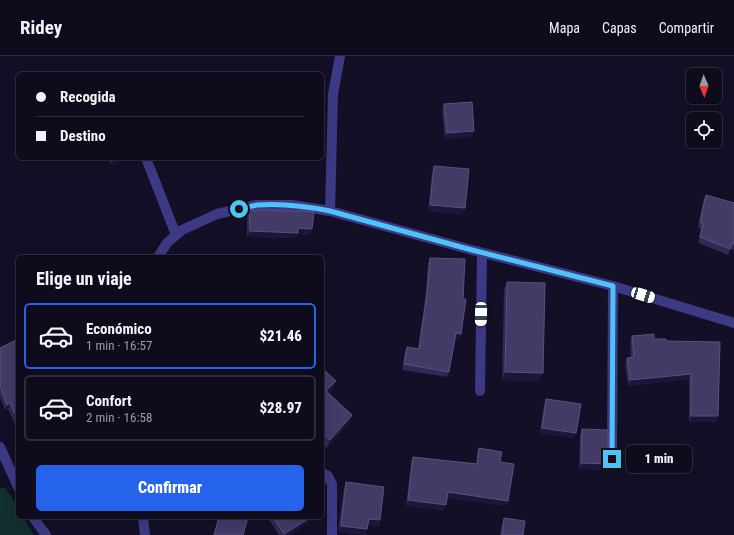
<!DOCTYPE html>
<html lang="es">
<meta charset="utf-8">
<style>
:root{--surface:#0e0b1c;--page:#171425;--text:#f1f3f6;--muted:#9b9ba3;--line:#2e2b3b;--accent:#2563eb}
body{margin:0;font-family:"Roboto Condensed",sans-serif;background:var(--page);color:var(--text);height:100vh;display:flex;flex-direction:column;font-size:15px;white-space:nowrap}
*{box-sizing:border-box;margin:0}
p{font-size:13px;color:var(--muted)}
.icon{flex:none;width:22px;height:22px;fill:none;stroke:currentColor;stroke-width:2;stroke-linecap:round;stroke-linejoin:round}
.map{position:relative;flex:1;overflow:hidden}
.panel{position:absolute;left:16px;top:199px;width:308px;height:264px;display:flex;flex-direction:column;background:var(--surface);border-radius:6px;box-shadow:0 4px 16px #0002,0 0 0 1px var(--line)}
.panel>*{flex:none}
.guide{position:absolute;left:16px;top:16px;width:308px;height:88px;border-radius:6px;box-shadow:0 4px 16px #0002,0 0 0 1px var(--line);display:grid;align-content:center;height:88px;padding:0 20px;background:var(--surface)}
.needle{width:26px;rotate:178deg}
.buttons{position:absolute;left:686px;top:12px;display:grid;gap:8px}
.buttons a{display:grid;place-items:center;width:36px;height:36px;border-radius:6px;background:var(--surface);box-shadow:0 4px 16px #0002,0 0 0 1px var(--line);font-size:20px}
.end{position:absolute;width:18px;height:18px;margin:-9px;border:5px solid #4fc3f7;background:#111;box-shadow:0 0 0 2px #111}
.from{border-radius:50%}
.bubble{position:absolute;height:28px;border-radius:6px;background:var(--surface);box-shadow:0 4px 16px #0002,0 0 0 1px var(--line);font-size:13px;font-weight:800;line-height:28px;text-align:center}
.car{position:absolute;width:12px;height:24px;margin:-12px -6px;border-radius:5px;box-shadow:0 0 3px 1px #0007;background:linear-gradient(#fff 24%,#345 0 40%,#fff 0 76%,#345 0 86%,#fff 0)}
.guide b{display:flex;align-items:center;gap:14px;height:38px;font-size:15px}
.guide b+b{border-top:1px solid var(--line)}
.guide i{width:10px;height:10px;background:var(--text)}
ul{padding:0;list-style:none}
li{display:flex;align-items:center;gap:12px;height:66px;margin:0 8px 6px;padding:0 12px;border:2px solid var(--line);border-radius:6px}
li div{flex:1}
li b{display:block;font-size:15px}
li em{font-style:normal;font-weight:800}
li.current{border-color:var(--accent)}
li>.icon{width:36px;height:36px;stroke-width:1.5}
h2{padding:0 20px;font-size:18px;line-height:48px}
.primary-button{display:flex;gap:8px;margin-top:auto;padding:8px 20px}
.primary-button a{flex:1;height:46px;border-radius:6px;background:var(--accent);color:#fff;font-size:16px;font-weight:800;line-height:46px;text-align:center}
header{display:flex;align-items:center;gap:24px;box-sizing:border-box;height:56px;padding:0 20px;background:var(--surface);border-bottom:1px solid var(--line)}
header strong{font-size:19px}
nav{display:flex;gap:22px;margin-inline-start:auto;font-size:14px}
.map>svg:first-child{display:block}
.green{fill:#12302f}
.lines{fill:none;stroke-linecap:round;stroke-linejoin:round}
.minor{stroke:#3d3a85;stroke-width:10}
.wall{fill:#312854}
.shaded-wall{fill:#1d163a}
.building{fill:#433a66;stroke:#5a527e}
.route{stroke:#4fc3f7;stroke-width:5}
</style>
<header>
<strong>Ridey</strong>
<nav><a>Mapa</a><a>Capas</a><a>Compartir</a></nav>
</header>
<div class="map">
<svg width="734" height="479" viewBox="0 0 734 479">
<rect width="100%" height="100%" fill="#130f26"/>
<polygon class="green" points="5,431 18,452 18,461 23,461 34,479 0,479 0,432"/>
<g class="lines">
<g class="minor">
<polyline points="146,102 176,179"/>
<polyline points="330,155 333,38 340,0"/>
<polyline points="158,201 167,187 176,179 182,174 217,158 257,149 292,149 330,155 472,194 613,230 734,267"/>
<polyline points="480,335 482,197"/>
<polyline points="0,391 18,431"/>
<polyline points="612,403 613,230"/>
<polyline points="322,417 328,420 332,428 332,479"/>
<polyline points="33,461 46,479"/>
<polyline points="143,461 145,479"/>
</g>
</g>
<g class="wall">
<polygon points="444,48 472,81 445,83 442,54"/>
<polygon points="109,102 130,102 111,109"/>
<polygon points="434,110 465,152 463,158 428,155 432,116"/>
<polygon points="706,139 734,147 734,194 730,193 728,199 698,187 701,173 698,172 703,145"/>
<polygon points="249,154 312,173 309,179 298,178 296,182 247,181 247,159"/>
<polygon points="430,202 461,278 459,283 455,283 449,316 447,321 402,314 405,296 407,291 418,292 425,243 428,207"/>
<polygon points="507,226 540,325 502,324 504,234"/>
<polygon points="632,280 666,285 720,286 718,360 716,366 689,366 689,323 628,330 625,308 627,302 631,302 630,286"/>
<polygon points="18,288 18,375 8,353 5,354 0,341 0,292"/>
<polygon points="322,312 333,333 329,338 352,359 349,367 327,392 322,388"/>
<polygon points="546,343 574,382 540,377 544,349"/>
<polygon points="582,373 608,397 609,408 607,414 579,413 580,379"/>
<polygon points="479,392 500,406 506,450 447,442 444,454 406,450 411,406 413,401 476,408 477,398"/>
<polygon points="346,426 380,464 378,470 368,469 367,473 365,479 338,476 344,432"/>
<polygon points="219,461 248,461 243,479 214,479"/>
<polygon points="267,461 317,461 289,479 279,479"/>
<polygon points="504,462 523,479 500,479 502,468"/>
</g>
<g class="shaded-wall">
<polygon points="474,75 472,81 445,83 447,77"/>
<polygon points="117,102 130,102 111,109 113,103"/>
<polygon points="430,149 465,152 463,158 428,155"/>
<polygon points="298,172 312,173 309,179 298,178 296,182 247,181 250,175"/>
<polygon points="456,277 461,278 459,283 454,283"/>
<polygon points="505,316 543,317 540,325 502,324"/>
<polygon points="691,318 689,323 628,330 630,324"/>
<polygon points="336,325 333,333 323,343 326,335"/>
<polygon points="10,347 8,353 5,354 7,349"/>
<polygon points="352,359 349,367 327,392 330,384"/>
<polygon points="691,360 718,360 716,366 689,366"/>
<polygon points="542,372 576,377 574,382 540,377"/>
<polygon points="581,407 609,408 607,414 579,413"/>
<polygon points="448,436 508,445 506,450 446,442"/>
<polygon points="408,444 446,449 444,454 406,450"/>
<polygon points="311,461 317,461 289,479 284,479 284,478"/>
<polygon points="369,463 380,464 378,470 366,469"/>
<polygon points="341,470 367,473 365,479 338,476"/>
</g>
<g class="building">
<polygon points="472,46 474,75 447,77 444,48"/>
<polygon points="434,110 469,113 465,152 430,149"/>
<polygon points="706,139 734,147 734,188 732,187 730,193 700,181 703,167 700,166"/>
<polygon points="249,154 302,155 314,156 312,173 298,172 298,177 250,175"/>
<polygon points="430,202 465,203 463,243 466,243 461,278 456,277 449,316 404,308 407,291 419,293 427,238"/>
<polygon points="507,226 545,227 543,317 505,316"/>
<polygon points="654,278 654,283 666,283 666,285 720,286 718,360 691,360 691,318 630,324 627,302 634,301 632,280"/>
<polygon points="16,284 18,288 18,364 10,347 7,349 0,329 0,292"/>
<polygon points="322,312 336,325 326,335 352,359 330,384 322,377"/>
<polygon points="546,343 581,348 576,377 542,372"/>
<polygon points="582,373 608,374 608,397 609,401 609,408 581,407"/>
<polygon points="479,392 502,396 500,406 514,408 508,445 448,436 446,449 408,444 413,401 477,408"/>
<polygon points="346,426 384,431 380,464 369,463 367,473 341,470"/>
<polygon points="219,461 248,461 243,479 214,479"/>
<polygon points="273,461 311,461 284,478"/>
<polygon points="504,462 525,465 523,479 502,479"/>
</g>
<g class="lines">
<path class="route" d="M239,153c6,-1 12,-3 18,-4 25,-2 49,1 73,6l142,39 141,36 -1,173"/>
</g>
</svg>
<div class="buttons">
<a><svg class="needle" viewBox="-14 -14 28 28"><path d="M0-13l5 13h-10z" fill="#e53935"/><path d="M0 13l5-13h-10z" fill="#9b9ba3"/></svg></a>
<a><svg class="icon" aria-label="locate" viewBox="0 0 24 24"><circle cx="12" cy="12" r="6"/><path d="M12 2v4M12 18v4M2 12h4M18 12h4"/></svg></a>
</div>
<i class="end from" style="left:239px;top:153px"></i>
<i class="end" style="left:612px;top:403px"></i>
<div class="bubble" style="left:626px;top:389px;width:66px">1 min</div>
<i class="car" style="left:643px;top:239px;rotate:107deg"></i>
<i class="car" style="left:481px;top:258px;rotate:181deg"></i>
<div class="guide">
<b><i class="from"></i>Recogida</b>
<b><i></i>Destino</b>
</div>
<section class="panel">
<h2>Elige un viaje</h2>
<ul>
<li class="current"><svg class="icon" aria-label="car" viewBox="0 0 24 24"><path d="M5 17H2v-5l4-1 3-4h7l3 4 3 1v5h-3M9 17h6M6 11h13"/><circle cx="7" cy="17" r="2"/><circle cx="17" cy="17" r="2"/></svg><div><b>Económico</b><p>1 min · 16:57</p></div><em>$21.46</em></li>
<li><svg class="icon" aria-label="car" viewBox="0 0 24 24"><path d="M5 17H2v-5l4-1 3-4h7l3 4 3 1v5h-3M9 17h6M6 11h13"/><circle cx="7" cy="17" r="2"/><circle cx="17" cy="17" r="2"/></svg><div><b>Confort</b><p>2 min · 16:58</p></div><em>$28.97</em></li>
</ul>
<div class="primary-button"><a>Confirmar</a></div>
</section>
</div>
